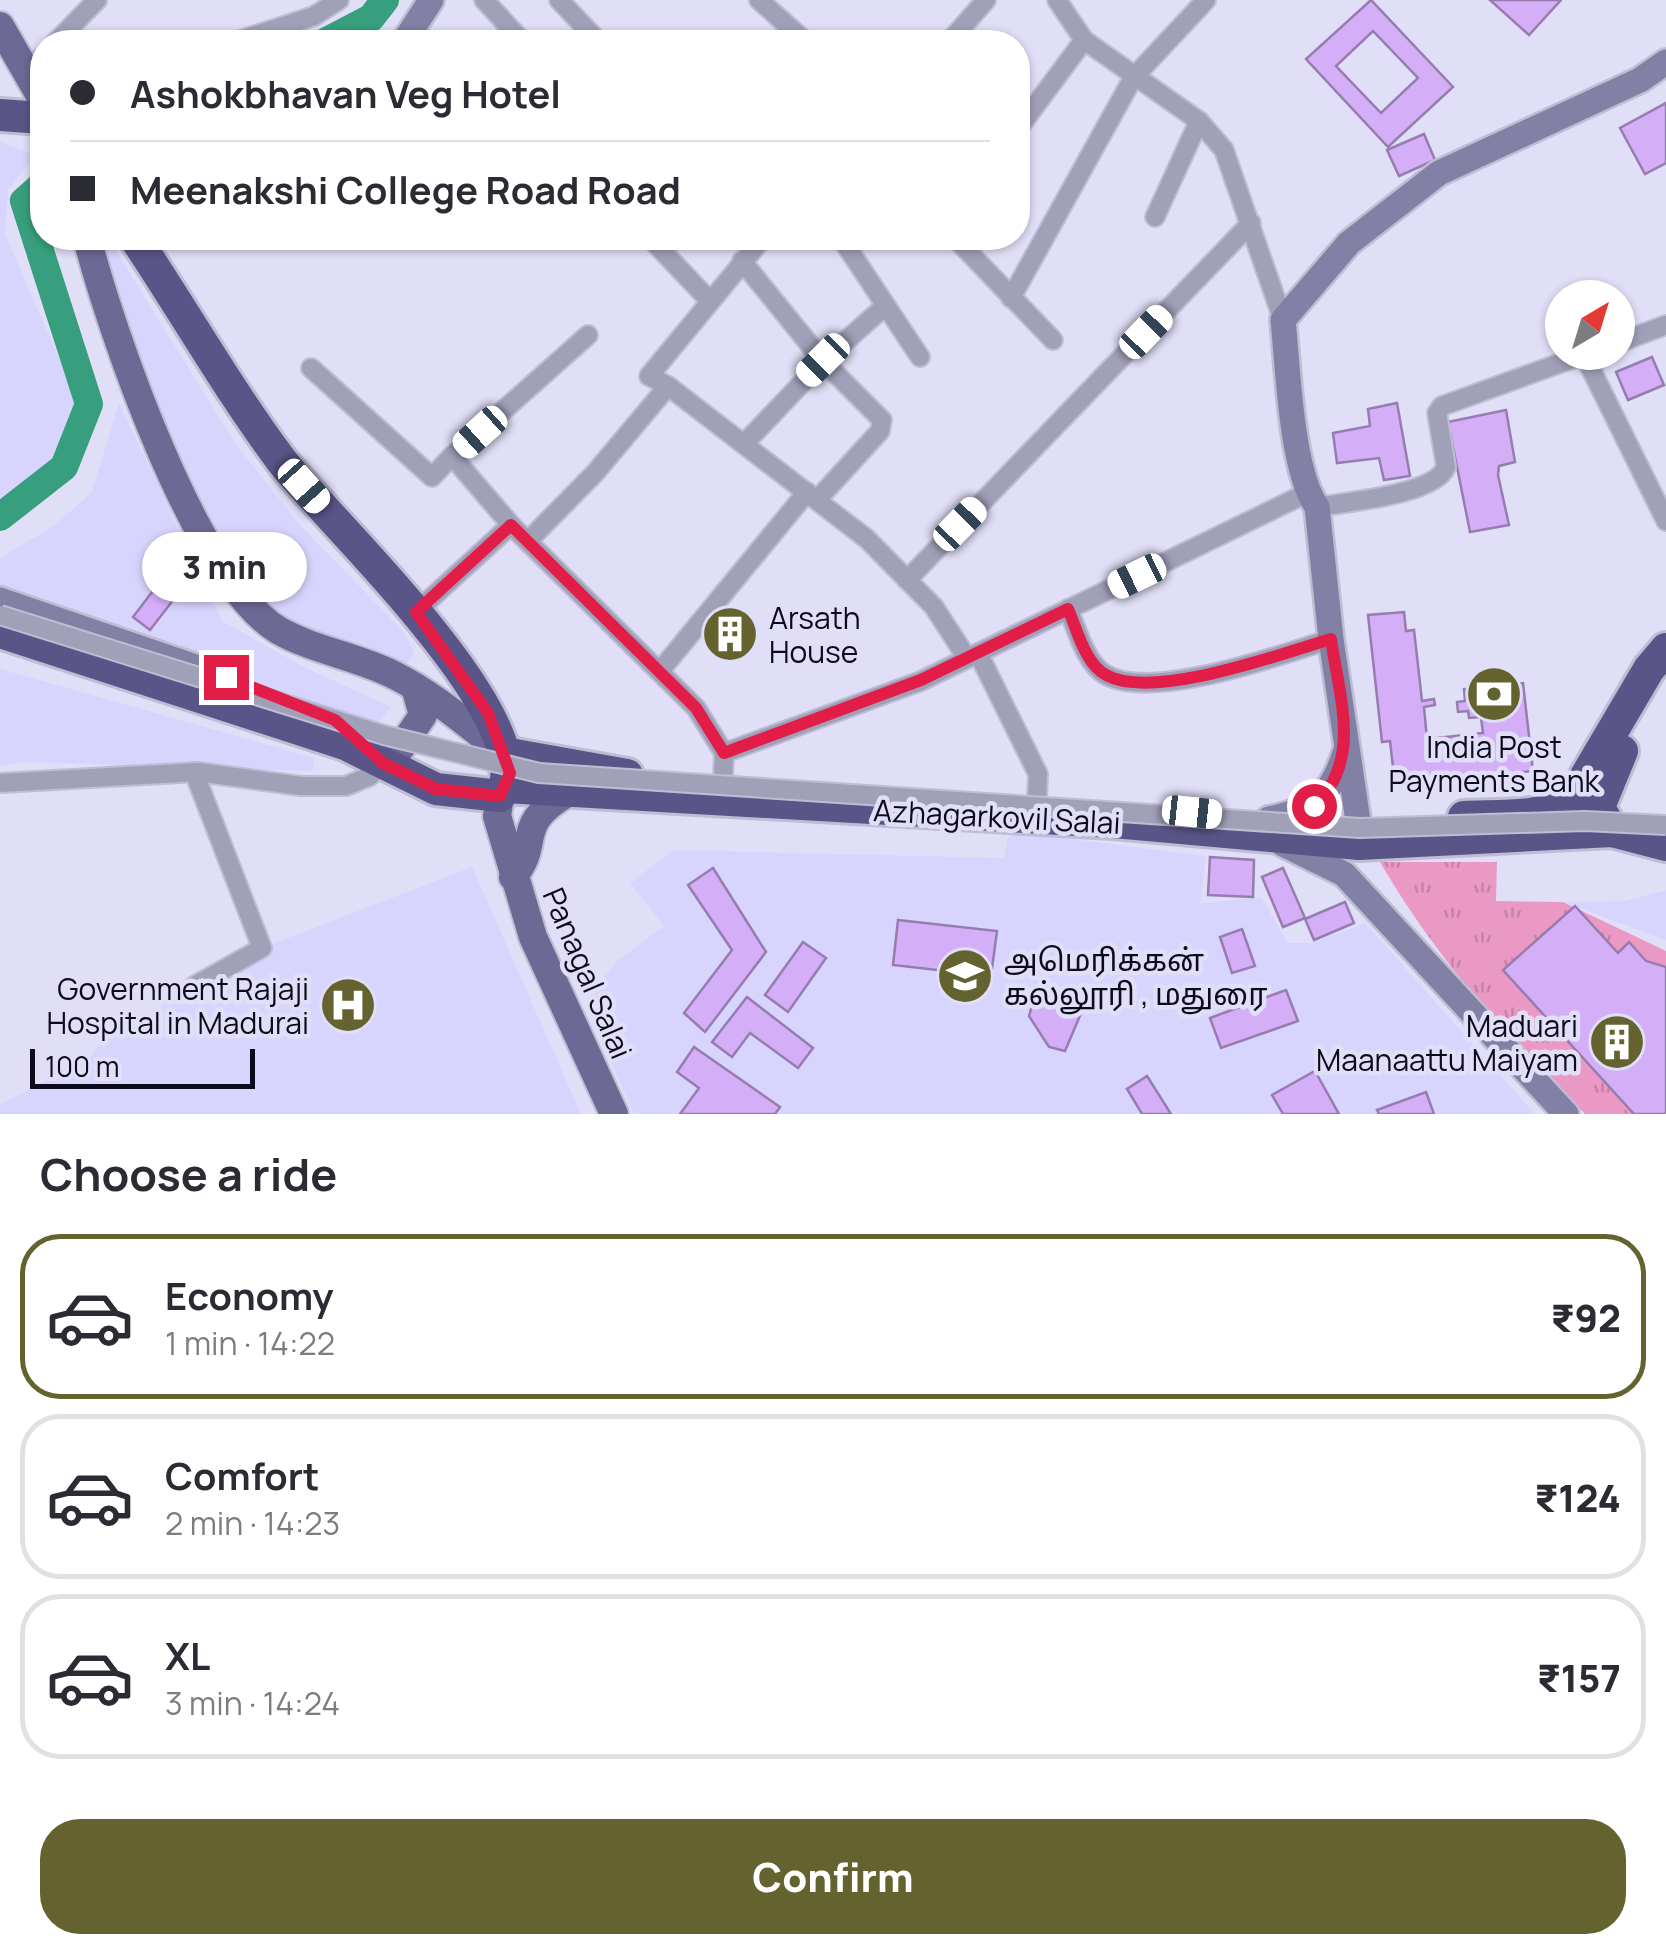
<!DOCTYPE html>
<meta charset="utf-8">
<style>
:root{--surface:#fff;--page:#f7f7f7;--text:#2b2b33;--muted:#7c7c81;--line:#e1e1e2;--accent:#646330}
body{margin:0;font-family:Manrope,"Noto Sans Tamil",sans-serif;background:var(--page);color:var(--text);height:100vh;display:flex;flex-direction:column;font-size:38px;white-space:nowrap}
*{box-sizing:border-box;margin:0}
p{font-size:32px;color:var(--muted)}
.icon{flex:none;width:55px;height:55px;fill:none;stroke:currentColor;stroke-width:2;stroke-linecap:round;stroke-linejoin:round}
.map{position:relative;height:1114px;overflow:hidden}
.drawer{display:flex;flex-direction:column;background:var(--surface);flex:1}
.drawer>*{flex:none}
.top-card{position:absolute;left:30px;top:30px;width:1000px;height:220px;border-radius:40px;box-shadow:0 2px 8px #0004;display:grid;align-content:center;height:220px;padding:0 40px;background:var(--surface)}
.needle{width:65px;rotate:38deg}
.controls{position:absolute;left:1545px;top:280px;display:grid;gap:20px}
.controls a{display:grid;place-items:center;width:90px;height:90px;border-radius:50%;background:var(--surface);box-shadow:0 2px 8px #0004;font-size:50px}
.scale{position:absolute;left:30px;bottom:25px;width:225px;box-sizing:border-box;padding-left:10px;border:5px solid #0d0a1e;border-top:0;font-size:28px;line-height:35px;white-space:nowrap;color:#0d0a1e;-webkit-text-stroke:8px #e0dff7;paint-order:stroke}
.end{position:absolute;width:45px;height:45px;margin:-22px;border:12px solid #e11d48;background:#fff;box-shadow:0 0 0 5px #fff}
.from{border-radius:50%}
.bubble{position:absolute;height:70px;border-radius:35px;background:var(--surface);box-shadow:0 2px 8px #0004;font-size:32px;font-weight:800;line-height:70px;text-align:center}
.car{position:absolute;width:30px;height:60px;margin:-30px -15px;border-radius:12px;box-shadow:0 0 8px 2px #0007;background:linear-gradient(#fff 24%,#345 0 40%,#fff 0 76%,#345 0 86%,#fff 0)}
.top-card b{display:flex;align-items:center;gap:35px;height:95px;font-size:38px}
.top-card b+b{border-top:2px solid var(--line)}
.top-card i{width:25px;height:25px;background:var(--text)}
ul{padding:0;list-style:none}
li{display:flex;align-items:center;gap:30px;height:165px;margin:0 20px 15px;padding:0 20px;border:5px solid var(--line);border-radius:40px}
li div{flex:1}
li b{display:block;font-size:38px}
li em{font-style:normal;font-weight:800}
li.active{border-color:var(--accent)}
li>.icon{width:90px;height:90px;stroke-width:1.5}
h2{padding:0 40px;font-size:45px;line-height:120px}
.button{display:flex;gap:20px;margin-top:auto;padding:20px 40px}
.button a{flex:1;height:115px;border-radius:40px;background:var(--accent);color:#fff;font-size:40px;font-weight:800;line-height:115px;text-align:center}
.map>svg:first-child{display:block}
.built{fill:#d7d5fd}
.grass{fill:url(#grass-tufts)}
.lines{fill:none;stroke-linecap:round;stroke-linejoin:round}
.river{stroke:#379f7d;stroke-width:28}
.building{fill:#d4aff8;stroke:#967caf;stroke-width:2.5;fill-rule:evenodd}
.street-casing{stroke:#bebdd4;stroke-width:22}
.secondary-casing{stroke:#bebdd4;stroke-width:30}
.primary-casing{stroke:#bebdd4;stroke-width:32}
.highway-casing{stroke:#bebdd4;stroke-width:38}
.street{stroke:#a1a0b9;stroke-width:18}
.secondary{stroke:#8280a5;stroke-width:25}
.primary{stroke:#6c6995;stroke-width:28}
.highway{stroke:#5a5588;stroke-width:32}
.street-bridge-casing{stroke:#bebdd4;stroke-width:22;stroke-linecap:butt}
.street-bridge{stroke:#a1a0b9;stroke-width:18}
.route{stroke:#e11d48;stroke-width:12}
.labels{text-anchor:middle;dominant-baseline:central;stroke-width:9;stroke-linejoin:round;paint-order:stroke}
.poi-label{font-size:30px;fill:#0d0a1e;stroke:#e0dff7;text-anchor:start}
.street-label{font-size:30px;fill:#0d0a1e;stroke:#e0dff7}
</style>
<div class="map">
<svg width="1666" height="1114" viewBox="0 0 1666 1114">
<defs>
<pattern id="grass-tufts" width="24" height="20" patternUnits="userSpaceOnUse" patternTransform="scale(2.5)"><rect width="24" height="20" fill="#e999c3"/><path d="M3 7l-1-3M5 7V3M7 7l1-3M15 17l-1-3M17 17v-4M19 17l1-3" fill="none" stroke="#c782a7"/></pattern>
</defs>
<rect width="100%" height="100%" fill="#e0dff7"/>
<g class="built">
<polygon points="0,142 35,155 8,190 5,234 79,405 57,462 0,505"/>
<polygon points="88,238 108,238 235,443 301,526 403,631 414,652 405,666 309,642 269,624 184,490"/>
<polygon points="119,403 222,621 306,668 391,707 370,733 0,587 0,558 55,525 92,492"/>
<polygon points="0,669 314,758 313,771 23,762 0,766"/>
<polygon points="1016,832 1206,856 1200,904 1261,897 1288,943 1312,943 1365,923 1535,1114 634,1114 593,1020 590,996 616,962 664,926 630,883 674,850 1004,858 1008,838"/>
<polygon points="472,867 581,1114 0,1114 0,1105 92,1056 108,1028 132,1024 241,956"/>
<polygon points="1666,890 1666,940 1563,902 1624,901"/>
</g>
<path class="grass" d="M1380,862h117l-1,39 67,1 103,49v163h-81c-81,-83 -146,-151 -205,-252z"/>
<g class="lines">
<g class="river">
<polyline points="325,42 371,18 385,0"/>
<polyline points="0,517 64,467 89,404 24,201 42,185"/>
</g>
</g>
<g class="building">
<path d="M1371,0l82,87 -65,60 -82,-88zM1373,31l45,47 -37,35 -45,-47z"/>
<polygon points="1490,0 1561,0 1529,35"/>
<polygon points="1666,103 1666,163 1645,174 1620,128"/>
<polygon points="1424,134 1435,160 1399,176 1387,150"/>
<polygon points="1652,357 1664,385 1628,400 1616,372"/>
<polygon points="1397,403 1410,476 1384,480 1379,458 1337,463 1333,433 1370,426 1368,409"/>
<polygon points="1506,410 1515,462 1499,466 1498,475 1509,525 1470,532 1448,422"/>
<polygon points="184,550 201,564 150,630 133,617"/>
<polygon points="1404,612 1406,631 1414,630 1422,701 1434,699 1435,705 1424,707 1427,739 1483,733 1481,717 1469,718 1468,711 1458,712 1457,702 1465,701 1464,689 1523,683 1533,771 1395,785 1390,741 1382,742 1368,615"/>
<polygon points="733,619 743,632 728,646 718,635"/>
<polygon points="1210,857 1254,860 1253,897 1208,895"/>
<polygon points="713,868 766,952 705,1032 684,1013 732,950 688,885"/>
<polygon points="1283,868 1305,918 1283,927 1262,877"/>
<polygon points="1345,902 1354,923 1314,940 1305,919"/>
<polygon points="1575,906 1618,953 1629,942 1646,961 1666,967 1666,1114 1634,1114 1503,970"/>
<polygon points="898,920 997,931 991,976 893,965"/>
<polygon points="1242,929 1255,966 1232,973 1220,937"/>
<polygon points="803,942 826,958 788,1012 765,995"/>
<polygon points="1286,990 1298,1021 1221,1048 1210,1018"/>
<polygon points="1035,996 1078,1005 1082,1011 1065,1051 1049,1047 1029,1016"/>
<polygon points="747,997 813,1048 798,1068 750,1033 732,1057 712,1042"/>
<polygon points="694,1047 780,1107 775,1114 680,1114 699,1088 677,1072"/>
<polygon points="1315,1071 1339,1114 1283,1114 1272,1095"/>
<polygon points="1147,1076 1171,1114 1142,1114 1127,1089"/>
<polygon points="1426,1092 1434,1114 1379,1114 1377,1110"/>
</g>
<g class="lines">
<g class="street-casing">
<g id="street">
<polyline points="484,0 523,42"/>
<polyline points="559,0 599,42"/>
<polyline points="759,0 806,42"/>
<polyline points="1057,0 1084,40 1199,121 1224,150 1283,320"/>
<polyline points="56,42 97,0"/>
<polyline points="235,42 314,16 339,0"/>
<polyline points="949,42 986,0"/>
<polyline points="27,73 42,57"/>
<polyline points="1018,129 1084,40"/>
<polyline points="1155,217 1199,121"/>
<polyline points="650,238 708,299"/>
<polyline points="763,238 649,376 668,386 867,539 934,607 967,658"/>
<polyline points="841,238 920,357"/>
<polyline points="955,238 1053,340"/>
<polyline points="742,261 823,361 882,420 880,431 817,500"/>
<polyline points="1011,298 1133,78 1206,0"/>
<polyline points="1618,343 1666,325"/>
<polyline points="1584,355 1666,521"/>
<polyline points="311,368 432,477 452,456 511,525 696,708 724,753 723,778"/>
<polyline points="744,444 823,361 884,307"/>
<polyline points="452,456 588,335"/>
<path d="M1317,507c29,-5 118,-12 129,-40l-9,-54 5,-7 149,-54"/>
<polyline points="528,541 595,473 668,386"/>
<polyline points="907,580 1251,223"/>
<path d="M1068,609c9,20 17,54 38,66 47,26 175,-20 225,-36"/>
<polyline points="416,612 511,525"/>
<polyline points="978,653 1038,774 1037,799"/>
<polyline points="660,671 807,492"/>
<polyline points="724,753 921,681 1307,493"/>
<polyline points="0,783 198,772 301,786 346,786 370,776 383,763"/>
<polyline points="194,986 262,948 194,772"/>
</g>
</g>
<g class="secondary-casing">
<g id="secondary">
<polyline points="404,42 431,0"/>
<polyline points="0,600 228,678"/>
<path d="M1269,819c44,-9 62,-22 76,-66"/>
<path d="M1358,821l-27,-182 -14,-132c-26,-37 -29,-139 -34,-187l66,-77 90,-70 201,-93 26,-18"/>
<polyline points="1283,844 1344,874 1566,1114"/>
</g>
</g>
<g class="primary-casing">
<g id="primary">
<polyline points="0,26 42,99"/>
<path d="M87,238c24,93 109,342 191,392 35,20 77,26 114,44 41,20 76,51 112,79"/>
<polyline points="383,763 400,749 423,715 415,687"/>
<polyline points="500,796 497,816 533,937 614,1114"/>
<path d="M513,877c30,-37 -2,-51 56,-85"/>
</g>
</g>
<g class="highway-casing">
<g id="highway">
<polyline points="0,115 42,118"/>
<path d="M0,632l345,112 91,45 64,7c47,-72 -175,-278 -219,-336 -53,-71 -97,-149 -146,-222"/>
<polyline points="504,753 627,775"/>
<polyline points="506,787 1114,822 1359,844 1612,831 1666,845"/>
<path d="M1464,817c36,-2 79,3 109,-19l76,-129 17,-20"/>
<polyline points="1612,831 1599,807 1622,751"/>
</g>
</g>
<use href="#street" class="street"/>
<use href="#secondary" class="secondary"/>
<use href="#primary" class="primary"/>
<use href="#highway" class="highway"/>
<g class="street-bridge-casing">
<polyline id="street-bridge" points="0,615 384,735 539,773 1360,828 1585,821 1666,825"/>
</g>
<use href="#street-bridge" class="street-bridge"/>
</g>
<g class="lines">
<path class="route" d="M226,677l109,43 48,43 53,26 64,7 10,-23 -22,-60 -72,-101 95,-87 185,183 28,45 197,-73 147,-71c9,20 17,55 38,66 47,26 175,-21 225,-36 8,58 32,122 -17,167"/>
</g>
<defs>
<g id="building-disc" transform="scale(2.875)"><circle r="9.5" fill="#646330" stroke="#e0dff7"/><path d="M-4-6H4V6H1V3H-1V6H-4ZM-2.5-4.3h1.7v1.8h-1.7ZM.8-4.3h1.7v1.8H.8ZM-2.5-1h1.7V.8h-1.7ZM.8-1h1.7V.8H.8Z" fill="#fff"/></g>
<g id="bank-disc" transform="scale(2.875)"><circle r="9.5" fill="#646330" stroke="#e0dff7"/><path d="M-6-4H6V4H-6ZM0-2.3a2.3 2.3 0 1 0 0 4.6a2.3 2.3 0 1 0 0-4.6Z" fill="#fff"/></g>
<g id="university-disc" transform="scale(2.875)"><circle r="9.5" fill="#646330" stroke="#e0dff7"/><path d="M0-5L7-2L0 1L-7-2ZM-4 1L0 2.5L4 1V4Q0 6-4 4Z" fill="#fff"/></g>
<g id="hospital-disc" transform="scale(2.875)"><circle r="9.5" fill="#646330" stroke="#e0dff7"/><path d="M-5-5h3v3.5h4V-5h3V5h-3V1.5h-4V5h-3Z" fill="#fff"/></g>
</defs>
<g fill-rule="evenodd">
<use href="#building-disc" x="730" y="634"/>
<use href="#bank-disc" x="1494" y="694"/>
<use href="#university-disc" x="965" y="976"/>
<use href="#hospital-disc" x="348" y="1005"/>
<use href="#building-disc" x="1617" y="1042"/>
</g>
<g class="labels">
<g class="poi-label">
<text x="769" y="617">Arsath<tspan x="769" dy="34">House</tspan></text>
<text x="1494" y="746" text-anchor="middle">India Post<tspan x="1494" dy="34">Payments Bank</tspan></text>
<text x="1004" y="959">அமெரிக்கன்<tspan x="1004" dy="34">கல்லூரி , மதுரை</tspan></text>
<text x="309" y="988" text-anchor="end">Government Rajaji<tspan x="309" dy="34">Hospital in Madurai</tspan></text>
<text x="1578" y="1025" text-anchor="end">Maduari<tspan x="1578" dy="34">Maanaattu Maiyam</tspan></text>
</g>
<g class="street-label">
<text transform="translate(997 816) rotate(3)">Azhagarkovil Salai</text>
<text transform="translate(588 973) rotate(67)">Panagal Salai</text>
</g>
</g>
</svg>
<div class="controls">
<a><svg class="needle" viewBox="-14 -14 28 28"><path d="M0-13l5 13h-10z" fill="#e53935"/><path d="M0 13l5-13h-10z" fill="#7c7c81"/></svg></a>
</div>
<div class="scale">100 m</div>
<i class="end from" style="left:1314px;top:806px"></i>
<i class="end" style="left:226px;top:677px"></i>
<div class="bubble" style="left:142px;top:532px;width:165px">3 min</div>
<i class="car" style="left:1146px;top:332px;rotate:44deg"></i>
<i class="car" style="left:823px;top:360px;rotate:225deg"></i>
<i class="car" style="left:480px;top:432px;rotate:228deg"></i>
<i class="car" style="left:304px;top:486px;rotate:138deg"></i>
<i class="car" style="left:960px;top:524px;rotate:44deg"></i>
<i class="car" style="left:1137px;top:576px;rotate:244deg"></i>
<i class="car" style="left:1192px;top:812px;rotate:96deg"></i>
<div class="top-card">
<b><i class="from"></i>Ashokbhavan Veg Hotel</b>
<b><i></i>Meenakshi College Road Road</b>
</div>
</div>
<section class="drawer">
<h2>Choose a ride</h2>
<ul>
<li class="active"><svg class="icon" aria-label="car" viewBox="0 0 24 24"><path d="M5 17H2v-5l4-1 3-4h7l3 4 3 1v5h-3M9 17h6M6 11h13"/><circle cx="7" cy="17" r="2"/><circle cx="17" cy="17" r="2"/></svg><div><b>Economy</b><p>1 min · 14:22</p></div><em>₹92</em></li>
<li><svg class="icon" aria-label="car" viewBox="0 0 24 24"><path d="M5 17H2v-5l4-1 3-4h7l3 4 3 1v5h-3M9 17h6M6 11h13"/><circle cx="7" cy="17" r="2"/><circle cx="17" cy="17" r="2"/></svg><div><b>Comfort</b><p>2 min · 14:23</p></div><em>₹124</em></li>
<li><svg class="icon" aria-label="car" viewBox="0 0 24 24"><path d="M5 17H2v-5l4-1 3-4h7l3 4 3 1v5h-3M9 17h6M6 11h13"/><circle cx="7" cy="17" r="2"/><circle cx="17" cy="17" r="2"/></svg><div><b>XL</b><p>3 min · 14:24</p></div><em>₹157</em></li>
</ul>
<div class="button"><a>Confirm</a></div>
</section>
